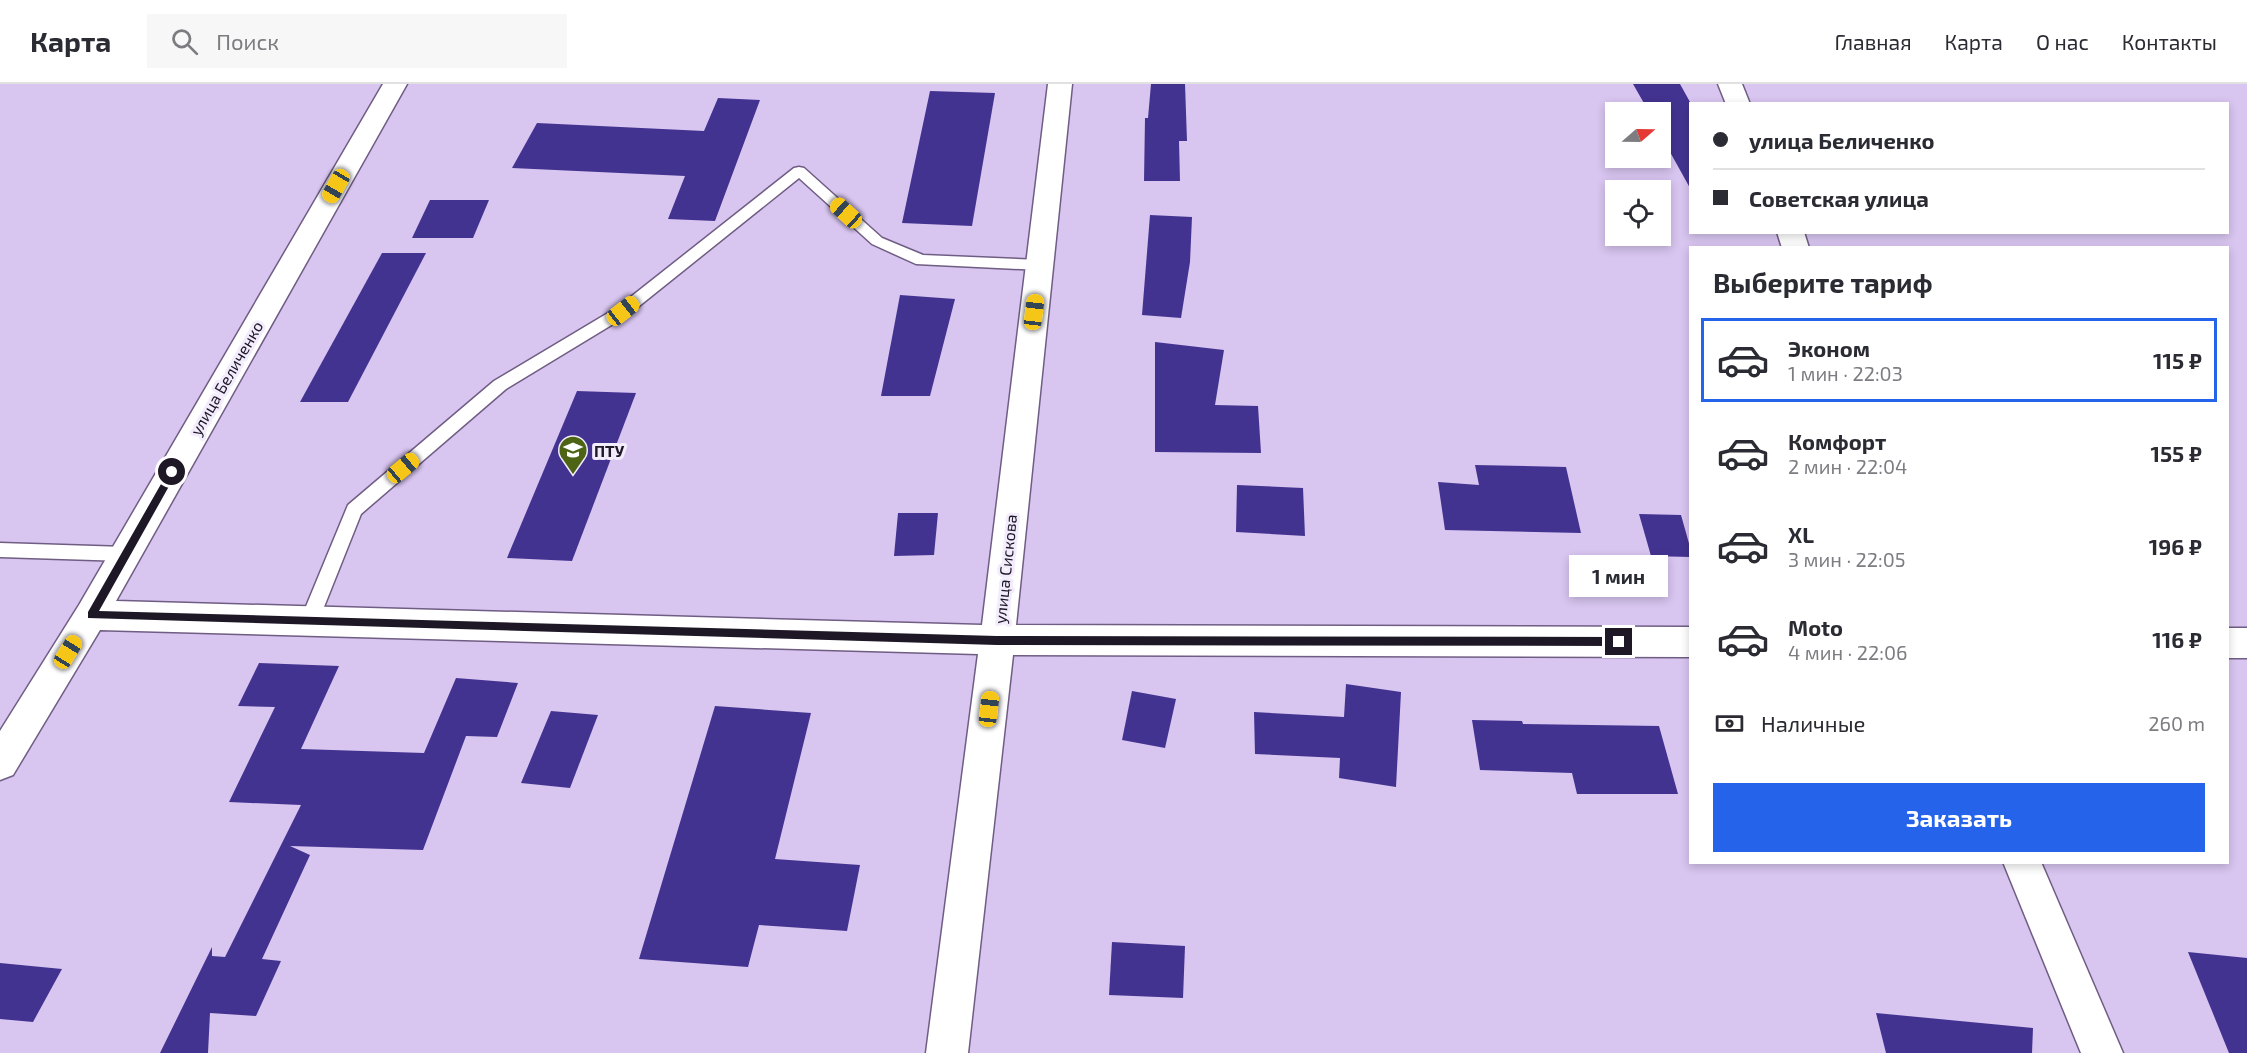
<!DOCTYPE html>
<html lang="ru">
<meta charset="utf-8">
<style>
:root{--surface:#fff;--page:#f7f7f7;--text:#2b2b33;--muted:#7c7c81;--line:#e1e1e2;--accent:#2563eb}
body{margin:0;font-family:"Exo 2",sans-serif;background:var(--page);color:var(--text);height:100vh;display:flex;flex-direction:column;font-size:22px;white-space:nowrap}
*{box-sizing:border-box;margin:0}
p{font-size:20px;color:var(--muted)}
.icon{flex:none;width:33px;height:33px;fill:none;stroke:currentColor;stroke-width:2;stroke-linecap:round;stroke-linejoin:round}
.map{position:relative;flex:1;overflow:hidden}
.details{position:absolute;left:1689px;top:162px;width:540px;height:618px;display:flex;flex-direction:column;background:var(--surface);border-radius:0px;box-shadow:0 3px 9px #0003}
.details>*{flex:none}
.hud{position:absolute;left:1689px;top:18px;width:540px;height:132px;border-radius:0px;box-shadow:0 3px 9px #0003;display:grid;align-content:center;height:132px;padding:0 24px;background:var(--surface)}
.needle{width:39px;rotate:70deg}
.buttons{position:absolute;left:1605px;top:18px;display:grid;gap:12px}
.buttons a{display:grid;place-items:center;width:66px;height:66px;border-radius:0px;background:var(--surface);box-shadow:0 3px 9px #0003;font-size:30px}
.end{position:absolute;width:27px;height:27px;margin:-14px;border:8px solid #1e1726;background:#fff;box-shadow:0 0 0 3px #fff}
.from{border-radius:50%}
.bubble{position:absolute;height:42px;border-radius:0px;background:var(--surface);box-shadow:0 3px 9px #0003;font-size:20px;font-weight:700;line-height:42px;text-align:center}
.car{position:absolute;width:18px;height:36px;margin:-18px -9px;border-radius:8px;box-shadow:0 0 4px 2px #0007;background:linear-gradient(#f5c518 24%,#345 0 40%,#f5c518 0 76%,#345 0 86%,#f5c518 0)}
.hud b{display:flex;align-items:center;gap:21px;height:57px;font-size:22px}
.hud b+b{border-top:2px solid var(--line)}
.hud i{width:15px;height:15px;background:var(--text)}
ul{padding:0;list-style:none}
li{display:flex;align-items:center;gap:18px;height:84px;margin:0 12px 9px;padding:0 12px;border:3px solid transparent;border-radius:0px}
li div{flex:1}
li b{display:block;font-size:22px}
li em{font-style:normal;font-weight:700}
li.current{border-color:var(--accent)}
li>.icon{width:54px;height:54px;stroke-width:1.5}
h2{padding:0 24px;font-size:27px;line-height:72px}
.pay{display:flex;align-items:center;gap:15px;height:66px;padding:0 24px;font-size:22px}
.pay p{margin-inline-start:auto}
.cta{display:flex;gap:12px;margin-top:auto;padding:12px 24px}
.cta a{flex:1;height:69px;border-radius:0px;background:var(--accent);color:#fff;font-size:24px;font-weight:700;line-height:69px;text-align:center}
header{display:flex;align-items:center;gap:36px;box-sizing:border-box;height:84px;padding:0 30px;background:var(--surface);border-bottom:2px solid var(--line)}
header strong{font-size:28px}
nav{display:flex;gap:33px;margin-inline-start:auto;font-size:21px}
.search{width:420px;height:54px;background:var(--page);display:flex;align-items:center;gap:15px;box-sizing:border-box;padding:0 21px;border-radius:0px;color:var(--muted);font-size:22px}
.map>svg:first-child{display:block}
.building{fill:#433390}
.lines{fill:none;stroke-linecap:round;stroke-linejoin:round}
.lane-casing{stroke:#6f5d83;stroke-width:3}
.street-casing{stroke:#6f5d83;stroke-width:3}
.lane{fill:#fff;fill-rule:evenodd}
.street{fill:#fff;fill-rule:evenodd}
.route{fill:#1e1726}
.labels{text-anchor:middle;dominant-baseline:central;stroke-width:6;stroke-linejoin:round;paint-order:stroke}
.street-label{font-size:16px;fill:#1e1726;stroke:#f3ecfd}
.poi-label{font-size:16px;font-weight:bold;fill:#1e1726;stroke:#f3ecfd;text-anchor:start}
</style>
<header>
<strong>Карта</strong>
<div class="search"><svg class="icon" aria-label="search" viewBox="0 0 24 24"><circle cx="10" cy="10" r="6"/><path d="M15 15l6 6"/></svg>Поиск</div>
<nav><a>Главная</a><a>Карта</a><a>О нас</a><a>Контакты</a></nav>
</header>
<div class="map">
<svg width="2247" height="969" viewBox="0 0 2247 969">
<rect width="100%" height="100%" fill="#d8c5f0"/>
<g class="building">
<polygon points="1151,0 1185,0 1187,57 1179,57 1180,97 1144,97 1145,34 1148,34"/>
<polygon points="1633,0 1680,0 1690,18 1690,104 1660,50 1660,28 1649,28"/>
<polygon points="930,7 995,9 972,142 902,139"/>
<polygon points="718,14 760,16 715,137 668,135 685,92 512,84 537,39 704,47"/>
<polygon points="430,116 489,116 473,154 412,154"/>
<polygon points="1150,131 1192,133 1190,178 1181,234 1142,231"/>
<polygon points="382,169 426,169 348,318 300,318"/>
<polygon points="900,211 955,215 930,312 881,312"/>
<polygon points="1155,258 1224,266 1215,321 1258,322 1261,369 1155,368"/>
<polygon points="577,307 636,309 572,477 507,474"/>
<polygon points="1475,381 1566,383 1581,449 1445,446 1438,398 1479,401"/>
<polygon points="1237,401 1303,404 1305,452 1236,448"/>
<polygon points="898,429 938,429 934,471 894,472"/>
<polygon points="1639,430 1681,431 1690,463 1690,473 1651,472"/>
<polygon points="259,579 339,582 301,665 424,669 456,594 518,599 497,653 466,652 423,766 290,762 310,771 262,875 281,877 256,932 210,929 208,969 160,969 212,863 212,872 225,873 301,721 229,718 275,623 238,622"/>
<polygon points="1346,600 1401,608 1396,703 1339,694 1340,674 1255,670 1254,628 1344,633"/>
<polygon points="1132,607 1176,615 1165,664 1122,656"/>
<polygon points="715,622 811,629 775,775 860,781 847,847 759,841 748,883 639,875"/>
<polygon points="551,627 598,631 570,704 521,699"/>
<polygon points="1472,636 1522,637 1523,640 1659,642 1678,710 1577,710 1572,689 1480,686"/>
<polygon points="1112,858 1185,862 1183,914 1109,911"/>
<polygon points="2188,868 2247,874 2247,969 2229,969"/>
<polygon points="0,879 62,885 33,938 0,935"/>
<polygon points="1876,929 2033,944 2032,969 1886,969"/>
</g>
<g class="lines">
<g class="lane-casing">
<g id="lane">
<polygon points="799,83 804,84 882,154 923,171 1040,176 1047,181 1040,186 916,180 872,160 799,94 628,231 506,305 361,430 316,543 309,545 302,543 300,537 348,421 494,297 618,223 794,84"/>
<polygon points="0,459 125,463 131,465 134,470 131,475 125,477 0,473"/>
</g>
</g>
<g class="street-casing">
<g id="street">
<polygon points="383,0 407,0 116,517 982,541 1048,0 1072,0 1016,541 1690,543 1690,573 1013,571 968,969 926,969 978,570 100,546 13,691 0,696 0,647 79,521"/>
<polygon points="1718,0 1742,0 1750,20 1726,20"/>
<polygon points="1777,148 1804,148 1809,164 1782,164"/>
<rect x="2228" y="544" width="19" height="30"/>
<polygon points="2003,778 2041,778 2123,969 2081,969"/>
</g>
</g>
<use href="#lane" class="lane"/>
<use href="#street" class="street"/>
</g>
<polygon class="route" points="172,385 177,388 99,527 997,552 1619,553 1624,558 1619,562 997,561 88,534 88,528 169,386"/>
<defs>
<g id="school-pin" transform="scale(1.5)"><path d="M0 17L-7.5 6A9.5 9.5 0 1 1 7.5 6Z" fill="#4c6413" stroke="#f3ecfd"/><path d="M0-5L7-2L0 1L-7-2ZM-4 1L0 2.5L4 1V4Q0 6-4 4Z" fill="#fff"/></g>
</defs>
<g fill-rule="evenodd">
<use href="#school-pin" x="573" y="366"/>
</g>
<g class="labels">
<g class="street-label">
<text transform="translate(226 294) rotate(-60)">улица Беличенко</text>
<text transform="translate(1005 485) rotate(-84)">улица Сискова</text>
</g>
<g class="poi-label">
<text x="594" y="366">ПТУ</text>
</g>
</g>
</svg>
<div class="buttons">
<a><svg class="needle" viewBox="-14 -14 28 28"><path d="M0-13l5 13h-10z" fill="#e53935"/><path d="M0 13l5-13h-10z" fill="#7c7c81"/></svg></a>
<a><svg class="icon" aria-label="locate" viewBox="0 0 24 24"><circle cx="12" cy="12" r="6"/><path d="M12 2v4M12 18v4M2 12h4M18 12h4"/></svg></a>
</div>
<i class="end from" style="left:172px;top:388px"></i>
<i class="end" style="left:1619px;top:558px"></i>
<div class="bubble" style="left:1569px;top:471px;width:99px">1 мин</div>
<i class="car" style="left:336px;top:102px;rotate:210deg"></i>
<i class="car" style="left:846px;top:129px;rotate:312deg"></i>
<i class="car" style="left:623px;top:227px;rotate:52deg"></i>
<i class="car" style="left:1034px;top:228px;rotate:7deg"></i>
<i class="car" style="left:403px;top:384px;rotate:50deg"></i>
<i class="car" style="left:68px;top:568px;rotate:32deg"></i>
<i class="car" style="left:989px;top:625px;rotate:7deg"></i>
<div class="hud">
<b><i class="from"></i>улица Беличенко</b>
<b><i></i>Советская улица</b>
</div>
<section class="details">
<h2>Выберите тариф</h2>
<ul>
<li class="current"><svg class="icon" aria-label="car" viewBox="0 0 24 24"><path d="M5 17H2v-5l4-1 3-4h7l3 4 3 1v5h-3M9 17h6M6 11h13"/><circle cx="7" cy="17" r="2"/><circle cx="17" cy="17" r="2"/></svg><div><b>Эконом</b><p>1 мин · 22:03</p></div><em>115 ₽</em></li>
<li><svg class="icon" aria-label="car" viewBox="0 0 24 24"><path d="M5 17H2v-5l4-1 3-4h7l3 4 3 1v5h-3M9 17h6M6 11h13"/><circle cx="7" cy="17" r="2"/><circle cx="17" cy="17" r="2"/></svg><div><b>Комфорт</b><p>2 мин · 22:04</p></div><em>155 ₽</em></li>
<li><svg class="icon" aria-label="car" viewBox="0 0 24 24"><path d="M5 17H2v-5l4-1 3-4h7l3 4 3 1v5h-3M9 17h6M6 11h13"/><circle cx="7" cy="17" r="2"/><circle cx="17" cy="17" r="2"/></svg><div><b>XL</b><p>3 мин · 22:05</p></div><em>196 ₽</em></li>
<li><svg class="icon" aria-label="car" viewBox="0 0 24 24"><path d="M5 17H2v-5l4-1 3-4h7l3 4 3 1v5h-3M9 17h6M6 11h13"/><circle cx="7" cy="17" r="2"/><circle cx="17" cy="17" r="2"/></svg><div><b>Moto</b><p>4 мин · 22:06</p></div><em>116 ₽</em></li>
</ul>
<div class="pay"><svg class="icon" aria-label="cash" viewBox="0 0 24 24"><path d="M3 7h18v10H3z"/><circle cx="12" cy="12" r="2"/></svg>Наличные<p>260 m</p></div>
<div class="cta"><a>Заказать</a></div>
</section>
</div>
